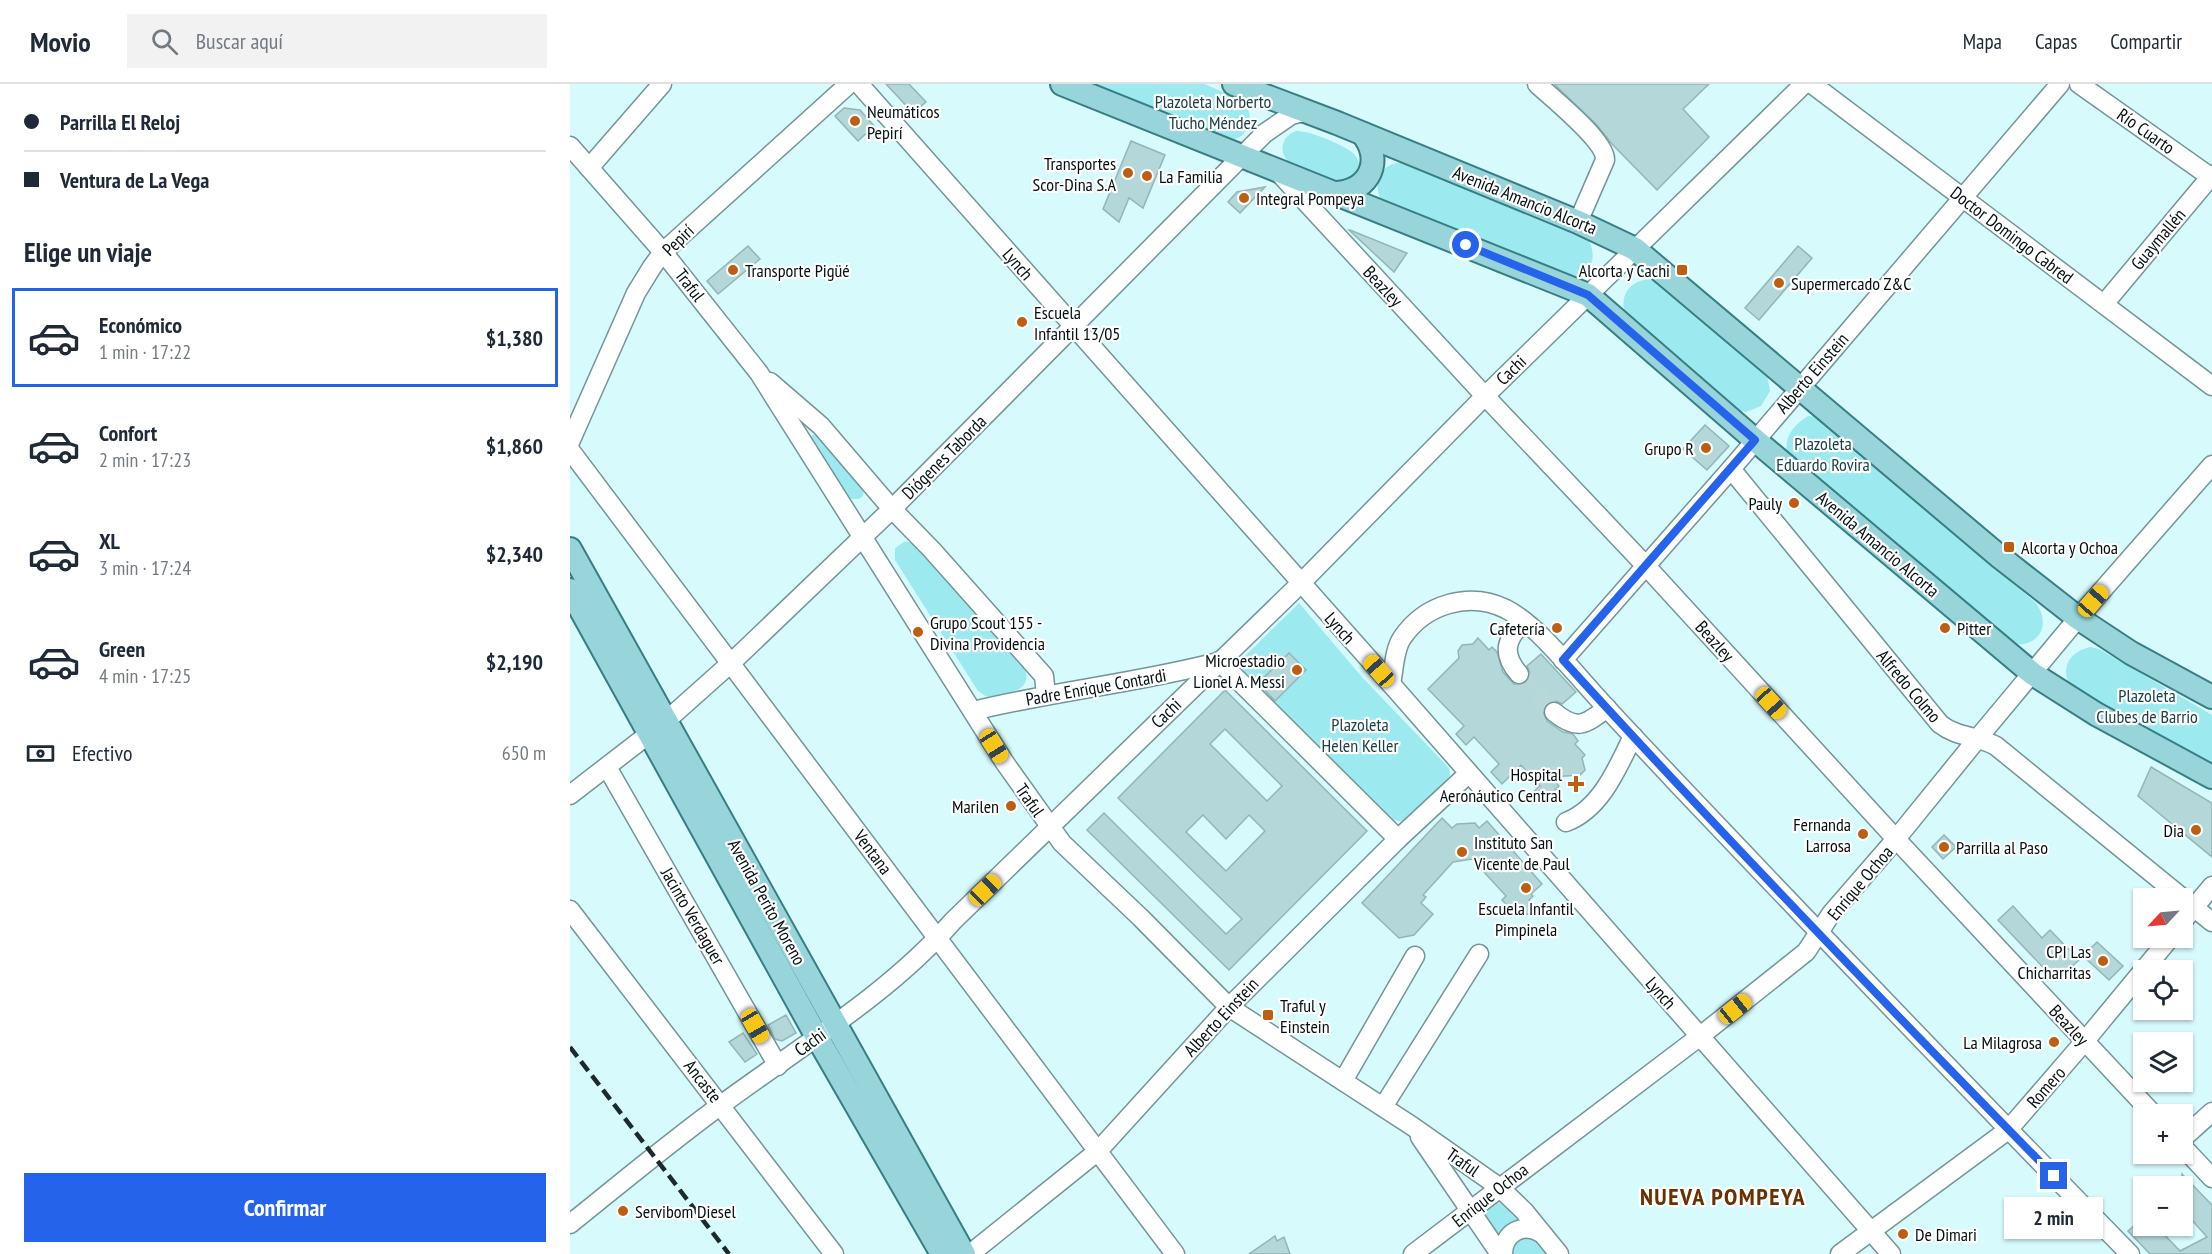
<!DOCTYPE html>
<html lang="es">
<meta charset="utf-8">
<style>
:root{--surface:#fff;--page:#f2f2f3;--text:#1f2937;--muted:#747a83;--line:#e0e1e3;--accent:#2563eb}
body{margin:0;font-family:"PT Sans Narrow",sans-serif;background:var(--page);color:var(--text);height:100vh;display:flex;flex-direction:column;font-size:22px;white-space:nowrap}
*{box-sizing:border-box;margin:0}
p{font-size:20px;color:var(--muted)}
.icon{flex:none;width:33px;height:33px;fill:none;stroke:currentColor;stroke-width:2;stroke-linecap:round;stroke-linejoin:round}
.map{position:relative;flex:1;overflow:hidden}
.panel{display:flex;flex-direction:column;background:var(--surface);width:570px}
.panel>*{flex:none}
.guide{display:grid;align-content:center;height:132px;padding:0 24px;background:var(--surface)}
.needle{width:39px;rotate:244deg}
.tools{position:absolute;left:1563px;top:804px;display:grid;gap:12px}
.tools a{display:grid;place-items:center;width:60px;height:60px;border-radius:0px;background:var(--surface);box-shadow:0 2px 4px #0004;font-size:30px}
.end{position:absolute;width:27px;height:27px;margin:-14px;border:8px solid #2563eb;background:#fff;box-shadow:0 0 0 3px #fff}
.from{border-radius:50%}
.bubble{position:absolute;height:42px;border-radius:0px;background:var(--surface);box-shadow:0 2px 4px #0004;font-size:20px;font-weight:800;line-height:42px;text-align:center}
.car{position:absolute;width:18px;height:36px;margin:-18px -9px;border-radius:8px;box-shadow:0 0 4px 2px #0007;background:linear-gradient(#f5c518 24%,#345 0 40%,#f5c518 0 76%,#345 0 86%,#f5c518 0)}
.guide b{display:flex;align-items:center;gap:21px;height:57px;font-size:22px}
.guide b+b{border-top:2px solid var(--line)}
.guide i{width:15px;height:15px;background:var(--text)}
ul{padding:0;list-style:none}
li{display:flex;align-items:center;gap:18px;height:99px;margin:0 12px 9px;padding:0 12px;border:3px solid transparent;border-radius:0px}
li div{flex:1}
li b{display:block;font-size:22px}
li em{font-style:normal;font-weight:800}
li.active{border-color:var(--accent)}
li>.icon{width:54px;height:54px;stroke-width:1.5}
h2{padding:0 24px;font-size:27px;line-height:72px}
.pay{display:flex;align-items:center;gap:15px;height:66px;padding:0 24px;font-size:22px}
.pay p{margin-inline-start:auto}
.action{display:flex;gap:12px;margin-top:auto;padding:12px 24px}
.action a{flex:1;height:69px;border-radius:0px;background:var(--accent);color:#fff;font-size:24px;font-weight:800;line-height:69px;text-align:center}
header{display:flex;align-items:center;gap:36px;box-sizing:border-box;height:84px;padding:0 30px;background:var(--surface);border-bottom:2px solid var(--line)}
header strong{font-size:28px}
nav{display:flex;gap:33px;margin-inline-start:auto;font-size:21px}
.search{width:420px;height:54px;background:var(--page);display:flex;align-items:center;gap:15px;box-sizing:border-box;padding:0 21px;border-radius:0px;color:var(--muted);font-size:22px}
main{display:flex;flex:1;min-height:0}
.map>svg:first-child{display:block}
.green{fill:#9ceaf0}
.building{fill:#b4d7da;stroke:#93b5b8;stroke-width:1.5;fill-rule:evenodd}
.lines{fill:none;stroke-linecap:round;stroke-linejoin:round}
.minor-tunnel{stroke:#b7d7d9;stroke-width:18;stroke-dasharray:18 9;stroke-linecap:butt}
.minor-casing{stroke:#749598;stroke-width:21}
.major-casing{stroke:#377e83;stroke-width:26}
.minor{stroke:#fff;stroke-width:18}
.major{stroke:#97d5da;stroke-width:22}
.rail{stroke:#1c2a2b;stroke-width:4.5;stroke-dasharray:12 6;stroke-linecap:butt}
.route{stroke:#2563eb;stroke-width:8}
.poi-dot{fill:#bd5f13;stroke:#fff;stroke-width:2}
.labels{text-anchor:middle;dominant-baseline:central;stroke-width:4.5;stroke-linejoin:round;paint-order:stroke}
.park-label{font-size:18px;fill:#1a4144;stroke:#fff}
.poi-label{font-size:18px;fill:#040f10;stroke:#fff;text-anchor:start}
.street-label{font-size:18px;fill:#040f10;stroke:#fff}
.district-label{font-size:24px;font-weight:bold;letter-spacing:1.5px;fill:#6b3000;stroke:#fff}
</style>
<header>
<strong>Movio</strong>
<div class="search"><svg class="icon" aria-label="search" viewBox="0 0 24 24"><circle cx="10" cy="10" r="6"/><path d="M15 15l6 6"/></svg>Buscar aquí</div>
<nav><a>Mapa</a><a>Capas</a><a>Compartir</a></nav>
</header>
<main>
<section class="panel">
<div class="guide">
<b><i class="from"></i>Parrilla El Reloj</b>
<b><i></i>Ventura de La Vega</b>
</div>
<h2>Elige un viaje</h2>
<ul>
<li class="active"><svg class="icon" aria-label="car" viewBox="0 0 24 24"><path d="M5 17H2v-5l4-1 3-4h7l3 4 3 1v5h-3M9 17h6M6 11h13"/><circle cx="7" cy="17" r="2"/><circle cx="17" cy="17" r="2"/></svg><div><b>Económico</b><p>1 min · 17:22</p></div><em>$1,380</em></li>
<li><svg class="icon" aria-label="car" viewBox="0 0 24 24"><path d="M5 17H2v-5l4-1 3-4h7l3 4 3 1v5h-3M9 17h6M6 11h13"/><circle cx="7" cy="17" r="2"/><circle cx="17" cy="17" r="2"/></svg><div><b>Confort</b><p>2 min · 17:23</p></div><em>$1,860</em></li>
<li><svg class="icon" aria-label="car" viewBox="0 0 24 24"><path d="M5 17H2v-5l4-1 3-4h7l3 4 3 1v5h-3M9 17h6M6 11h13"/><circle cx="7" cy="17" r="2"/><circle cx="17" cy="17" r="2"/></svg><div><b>XL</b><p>3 min · 17:24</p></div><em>$2,340</em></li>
<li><svg class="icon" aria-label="car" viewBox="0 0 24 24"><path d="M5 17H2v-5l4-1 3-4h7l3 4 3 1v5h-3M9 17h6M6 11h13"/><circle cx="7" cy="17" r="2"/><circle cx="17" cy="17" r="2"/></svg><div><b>Green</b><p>4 min · 17:25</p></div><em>$2,190</em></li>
</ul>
<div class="pay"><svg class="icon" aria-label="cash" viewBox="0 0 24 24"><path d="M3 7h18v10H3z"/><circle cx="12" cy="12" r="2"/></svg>Efectivo<p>650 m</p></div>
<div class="action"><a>Confirmar</a></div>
</section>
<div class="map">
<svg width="1642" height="1170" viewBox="0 0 1642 1170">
<rect width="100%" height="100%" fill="#d7fafd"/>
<g class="green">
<path d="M514,0h121l39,18c12,15 4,39 -17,38z"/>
<path d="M726,47c12,-1 48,14 57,22 5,5 7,10 6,17l-16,15 -52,-21c-13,-10 -11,-27 5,-33z"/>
<path d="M832,78l185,75c11,18 6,37 -15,44l-191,-81c-9,-19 0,-36 21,-38z"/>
<path d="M1078,195l8,2 111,94 3,16 -9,15 -15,6 -9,-2 -113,-99c-3,-18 6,-29 24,-32z"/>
<path d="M1238,332l10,1 12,6 205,179c18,23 3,47 -25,42l-223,-190c-3,-18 6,-28 21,-38z"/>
<polygon points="242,351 247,351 294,405 293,412 289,415 281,415 241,356"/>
<path d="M334,458h5l6,3 19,20 91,105c8,23 -22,24 -38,27l-9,-6 -83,-131v-12z"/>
<path d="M729,519l63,74 87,91 1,7 -3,5c-10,10 -35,40 -47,41 -8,0 -15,-7 -21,-12l-145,-142z"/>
<path d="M1521,563l8,2 113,66v56l-142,-85c-10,-19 0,-35 21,-39z"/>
<polygon points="925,1118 935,1120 950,1138 929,1157 914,1132 918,1123"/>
<polygon points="963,1153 977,1170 940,1170 945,1154"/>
</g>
<g class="building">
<polygon points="316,0 339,0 356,18 343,29"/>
<polygon points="984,0 1139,0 1113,25 1139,53 1087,106 1042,60 1026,40"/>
<polygon points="274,24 290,26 304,42 288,57 265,32"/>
<polygon points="561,57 595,71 573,124 559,114 549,138 533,125"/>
<polygon points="695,103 670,129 658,118 667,108"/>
<polygon points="779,146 780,146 837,169 824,188"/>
<polygon points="178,162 190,175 148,210 137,197"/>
<polygon points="1228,162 1242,174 1189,236 1175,224"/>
<polygon points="1135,341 1159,362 1137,386 1113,365"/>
<polygon points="908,554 919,566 922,563 927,568 933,588 944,600 951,601 956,599 960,589 957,582 971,570 1006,608 992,620 986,617 979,618 973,627 977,637 993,648 1003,650 1008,657 1005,660 1015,671 1012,674 1015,686 1010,691 981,693 989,702 972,719 962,709 970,702 951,681 932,700 921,688 929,680 904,653 896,661 886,650 894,642 858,605 889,574 888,567 892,561 903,560"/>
<polygon points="719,569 736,586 705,617 688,599"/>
<path d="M655,606l142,141 -138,139 -142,-140 17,-17 122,121 16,-15 -124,-121zM655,645l57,57 -15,15 -57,-57zM633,731l23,24 23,-24 16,16 -39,40 -40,-39z"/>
<polygon points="1581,683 1642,719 1642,773 1568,712"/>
<polygon points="872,734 882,744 887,740 905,739 909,744 917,737 972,800 961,810 963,812 959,816 970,828 947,832 932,816 936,812 902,775 883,778 853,811 856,813 851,819 863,830 844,851 829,854 792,819"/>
<polygon points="1374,751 1386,763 1373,775 1362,763"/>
<polygon points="1443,822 1472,854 1480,846 1509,876 1486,897 1428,836"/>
<polygon points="1527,858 1553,882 1539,896 1513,872"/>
<polygon points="216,931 226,949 212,957 205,955 198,941"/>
<polygon points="173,949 187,970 175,978 159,958"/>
<polygon points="1612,1090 1642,1121 1642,1170 1580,1170 1558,1147 1574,1133 1574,1142 1586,1142 1610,1167 1637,1153 1612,1125"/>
<polygon points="705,1152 707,1157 714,1153 720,1170 679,1170"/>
</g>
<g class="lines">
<polyline class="minor-tunnel" points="949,590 984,628"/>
<g class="minor-casing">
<g id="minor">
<polyline points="289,0 821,600 1321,1170"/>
<path d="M967,0c16,15 69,57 68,76l-27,62"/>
<polyline points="1242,0 1642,302"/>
<polyline points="1509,0 1642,94"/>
<polyline points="0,62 93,168 189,289 435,679 492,759 571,834 659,923 842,1042 929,1103 954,1127 989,1170"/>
<polyline points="19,84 92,0"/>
<polyline points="709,89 915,312 1076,482 1326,755 1583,1030"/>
<polyline points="1534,220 1642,91"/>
<polyline points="200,298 251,342 322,425 362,466 474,592 476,611"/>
<polyline points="0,358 66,209 82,183 93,168 279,0"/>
<polyline points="0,366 605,1170"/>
<path d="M1161,385l209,255c18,14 36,11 56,22l216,176"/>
<polyline points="993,576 1161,385 1490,0"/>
<polyline points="649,577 828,755"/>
<path d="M949,590c-18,-21 -13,-35 5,-53"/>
<path d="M821,600c3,-14 3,-34 11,-46 23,-34 67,-47 104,-29 31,16 64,59 88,85 26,29 53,57 80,86 151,159 302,317 456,474"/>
<path d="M403,627c81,-20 165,-28 245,-49"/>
<path d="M984,628c23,19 31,13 53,-4"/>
<polyline points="37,683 208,982"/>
<polyline points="0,711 97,636 161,579 322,425 695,49 721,31 738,27"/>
<path d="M996,738c35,-13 52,-55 67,-86"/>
<polyline points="0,826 264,1170"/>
<polyline points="1612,838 1642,802"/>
<polyline points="773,997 845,872"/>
<polyline points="813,1023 909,870"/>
<polyline points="850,1053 930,1170"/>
<polyline points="1612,1055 1642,1028"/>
<polyline points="1612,1062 1642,1094"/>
<path d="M0,1140c50,-40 99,-81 151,-119 78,-58 166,-109 232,-184l347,-337 185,-188 319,-312"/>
<polyline points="400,1170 528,1067 659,923 828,755 898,690"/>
<polyline points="843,1170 1129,953 1236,868 1261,830 1326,755 1408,654 1508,534 1642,381"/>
<path d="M933,1170c0,-21 20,-32 38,-21"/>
<polyline points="1270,1170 1438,1046 1514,958 1600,854"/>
</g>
</g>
<g class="major-casing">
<g id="major">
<polyline points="492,0 1018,211 1185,356 1463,590 1526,630 1642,693"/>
<polyline points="664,0 767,39 1008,138 1065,165 1430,473 1508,534 1561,569 1642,613"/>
<path d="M767,109c33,-3 46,-32 26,-59"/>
<polyline points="0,465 394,1170"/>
<polyline points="0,506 247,953 372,1170"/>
</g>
</g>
<use href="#minor" class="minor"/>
<use href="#major" class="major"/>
<polyline class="rail" points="0,963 159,1170"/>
</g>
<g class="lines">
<path class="route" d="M896,161l122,50 167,145 -192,220c160,176 325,347 491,516"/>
</g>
<g class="poi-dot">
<circle cx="285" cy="37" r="6"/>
<circle cx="558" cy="89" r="6"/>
<circle cx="577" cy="92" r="6"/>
<circle cx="674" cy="114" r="6"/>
<circle cx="163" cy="186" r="6"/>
<rect x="1106" y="180" width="12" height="12" rx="3"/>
<circle cx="1209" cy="199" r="6"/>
<circle cx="452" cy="238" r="6"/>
<circle cx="1136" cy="364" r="6"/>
<circle cx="1224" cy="419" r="6"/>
<rect x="1433" y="457" width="12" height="12" rx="3"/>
<circle cx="987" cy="544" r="6"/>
<circle cx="1375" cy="544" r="6"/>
<circle cx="348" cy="548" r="6"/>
<circle cx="727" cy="586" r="6"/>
<path d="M1003 691h6v6h6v6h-6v6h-6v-6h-6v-6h6z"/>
<circle cx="441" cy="722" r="6"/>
<circle cx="1626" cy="746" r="6"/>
<circle cx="1293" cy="750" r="6"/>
<circle cx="1374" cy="763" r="6"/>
<circle cx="892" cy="768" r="6"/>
<circle cx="956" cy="804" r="6"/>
<circle cx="1533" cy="877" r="6"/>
<rect x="692" y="925" width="12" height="12" rx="3"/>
<circle cx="1484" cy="958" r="6"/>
<circle cx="53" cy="1127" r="6"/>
<circle cx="1333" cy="1150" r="6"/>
</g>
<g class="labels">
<g class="park-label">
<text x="643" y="17">Plazoleta Norberto<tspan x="643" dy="21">Tucho Méndez</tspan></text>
<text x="1253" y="359">Plazoleta<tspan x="1253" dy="21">Eduardo Rovira</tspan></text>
<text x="1577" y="611">Plazoleta<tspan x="1577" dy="21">Clubes de Barrio</tspan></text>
<text x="790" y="640">Plazoleta<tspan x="790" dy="21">Helen Keller</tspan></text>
</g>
<g class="poi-label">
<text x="297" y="27">Neumáticos<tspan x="297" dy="21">Pepirí</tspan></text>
<text x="546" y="79" text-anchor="end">Transportes<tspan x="546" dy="21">Scor-Dina S.A</tspan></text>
<text x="589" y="92">La Familia</text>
<text x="686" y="114">Integral Pompeya</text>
<text x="175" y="186">Transporte Pigüé</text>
<text x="1100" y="186" text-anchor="end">Alcorta y Cachi</text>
<text x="1221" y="199">Supermercado Z&amp;C</text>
<text x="464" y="228">Escuela<tspan x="464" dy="21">Infantil 13/05</tspan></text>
<text x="1124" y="364" text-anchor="end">Grupo R</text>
<text x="1212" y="419" text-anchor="end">Pauly</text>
<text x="1451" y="463">Alcorta y Ochoa</text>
<text x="360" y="538">Grupo Scout 155 -<tspan x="360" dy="21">Divina Providencia</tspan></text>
<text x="975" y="544" text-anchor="end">Cafetería</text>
<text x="1387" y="544">Pitter</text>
<text x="715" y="576" text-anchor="end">Microestadio<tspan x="715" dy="21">Lionel A. Messi</tspan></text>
<text x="992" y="690" text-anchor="end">Hospital<tspan x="992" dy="21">Aeronáutico Central</tspan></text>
<text x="429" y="722" text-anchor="end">Marilen</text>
<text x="1281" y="740" text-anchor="end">Fernanda<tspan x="1281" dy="21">Larrosa</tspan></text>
<text x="1614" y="746" text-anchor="end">Dia</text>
<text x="904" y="758">Instituto San<tspan x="904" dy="21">Vicente de Paul</tspan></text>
<text x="1386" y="763">Parrilla al Paso</text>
<text x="956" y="824" text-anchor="middle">Escuela Infantil<tspan x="956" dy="21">Pimpinela</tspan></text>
<text x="1521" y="867" text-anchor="end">CPI Las<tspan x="1521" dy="21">Chicharritas</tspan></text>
<text x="710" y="921">Traful y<tspan x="710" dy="21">Einstein</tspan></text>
<text x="1472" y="958" text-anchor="end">La Milagrosa</text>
<text x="65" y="1127">Servibom Diesel</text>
<text x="1345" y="1150">De Dimari</text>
</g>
<g class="street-label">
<text transform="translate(1576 47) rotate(35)">Río Cuarto</text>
<text transform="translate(955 116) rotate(22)">Avenida Amancio Alcorta</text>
<text transform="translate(1442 151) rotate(37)">Doctor Domingo Cabred</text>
<text transform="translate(1588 155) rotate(-50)">Guaymallén</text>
<text transform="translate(108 156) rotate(-44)">Pepirí</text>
<text transform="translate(448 180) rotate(49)">Lynch</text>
<text transform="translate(120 201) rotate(52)">Traful</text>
<text transform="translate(813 202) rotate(47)">Beazley</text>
<text transform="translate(941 286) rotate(-44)">Cachi</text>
<text transform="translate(1242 289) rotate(-49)">Alberto Einstein</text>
<text transform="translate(374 373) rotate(-45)">Diógenes Taborda</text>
<text transform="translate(1308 460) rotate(40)">Avenida Amancio Alcorta</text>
<text transform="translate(770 544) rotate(48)">Lynch</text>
<text transform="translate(1145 557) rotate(48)">Beazley</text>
<text transform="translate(1339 602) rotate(50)">Alfredo Colmo</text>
<text transform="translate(526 603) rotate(-10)">Padre Enrique Contardi</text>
<text transform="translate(596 629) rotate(-44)">Cachi</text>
<text transform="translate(460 716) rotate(55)">Traful</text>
<text transform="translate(303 768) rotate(53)">Ventana</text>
<text transform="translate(1290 799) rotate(-50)">Enrique Ochoa</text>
<text transform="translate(197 818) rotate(61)">Avenida Perito Moreno</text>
<text transform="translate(123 832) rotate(60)">Jacinto Verdaguer</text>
<text transform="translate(1091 909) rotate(49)">Lynch</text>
<text transform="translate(651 933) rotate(-47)">Alberto Einstein</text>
<text transform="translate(1499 941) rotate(47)">Beazley</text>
<text transform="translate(240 958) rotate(-36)">Cachi</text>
<text transform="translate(133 997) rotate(52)">Ancaste</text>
<text transform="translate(1476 1003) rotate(-49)">Romero</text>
<text transform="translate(893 1078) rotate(35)">Traful</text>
<text transform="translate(920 1111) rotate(-38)">Enrique Ochoa</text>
</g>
<g class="district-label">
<text x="1153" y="1112">NUEVA POMPEYA</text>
</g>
</g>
</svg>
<div class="tools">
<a><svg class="needle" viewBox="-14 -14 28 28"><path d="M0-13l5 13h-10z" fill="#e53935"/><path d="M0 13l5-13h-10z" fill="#747a83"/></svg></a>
<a><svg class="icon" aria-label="locate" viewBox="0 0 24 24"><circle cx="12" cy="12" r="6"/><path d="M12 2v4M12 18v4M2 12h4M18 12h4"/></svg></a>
<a><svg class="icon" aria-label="layers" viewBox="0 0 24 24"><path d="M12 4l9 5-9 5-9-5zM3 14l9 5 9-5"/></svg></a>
<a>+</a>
<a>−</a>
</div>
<i class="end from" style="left:896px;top:161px"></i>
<i class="end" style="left:1484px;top:1092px"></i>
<div class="bubble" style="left:1434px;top:1113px;width:99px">2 min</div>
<i class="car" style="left:1523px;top:517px;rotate:41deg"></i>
<i class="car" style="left:809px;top:587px;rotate:318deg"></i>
<i class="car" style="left:1201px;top:619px;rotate:138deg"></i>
<i class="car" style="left:424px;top:662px;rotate:148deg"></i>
<i class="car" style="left:415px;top:806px;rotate:46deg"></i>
<i class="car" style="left:1165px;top:925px;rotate:51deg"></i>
<i class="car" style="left:185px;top:942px;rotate:150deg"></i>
</div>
</main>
